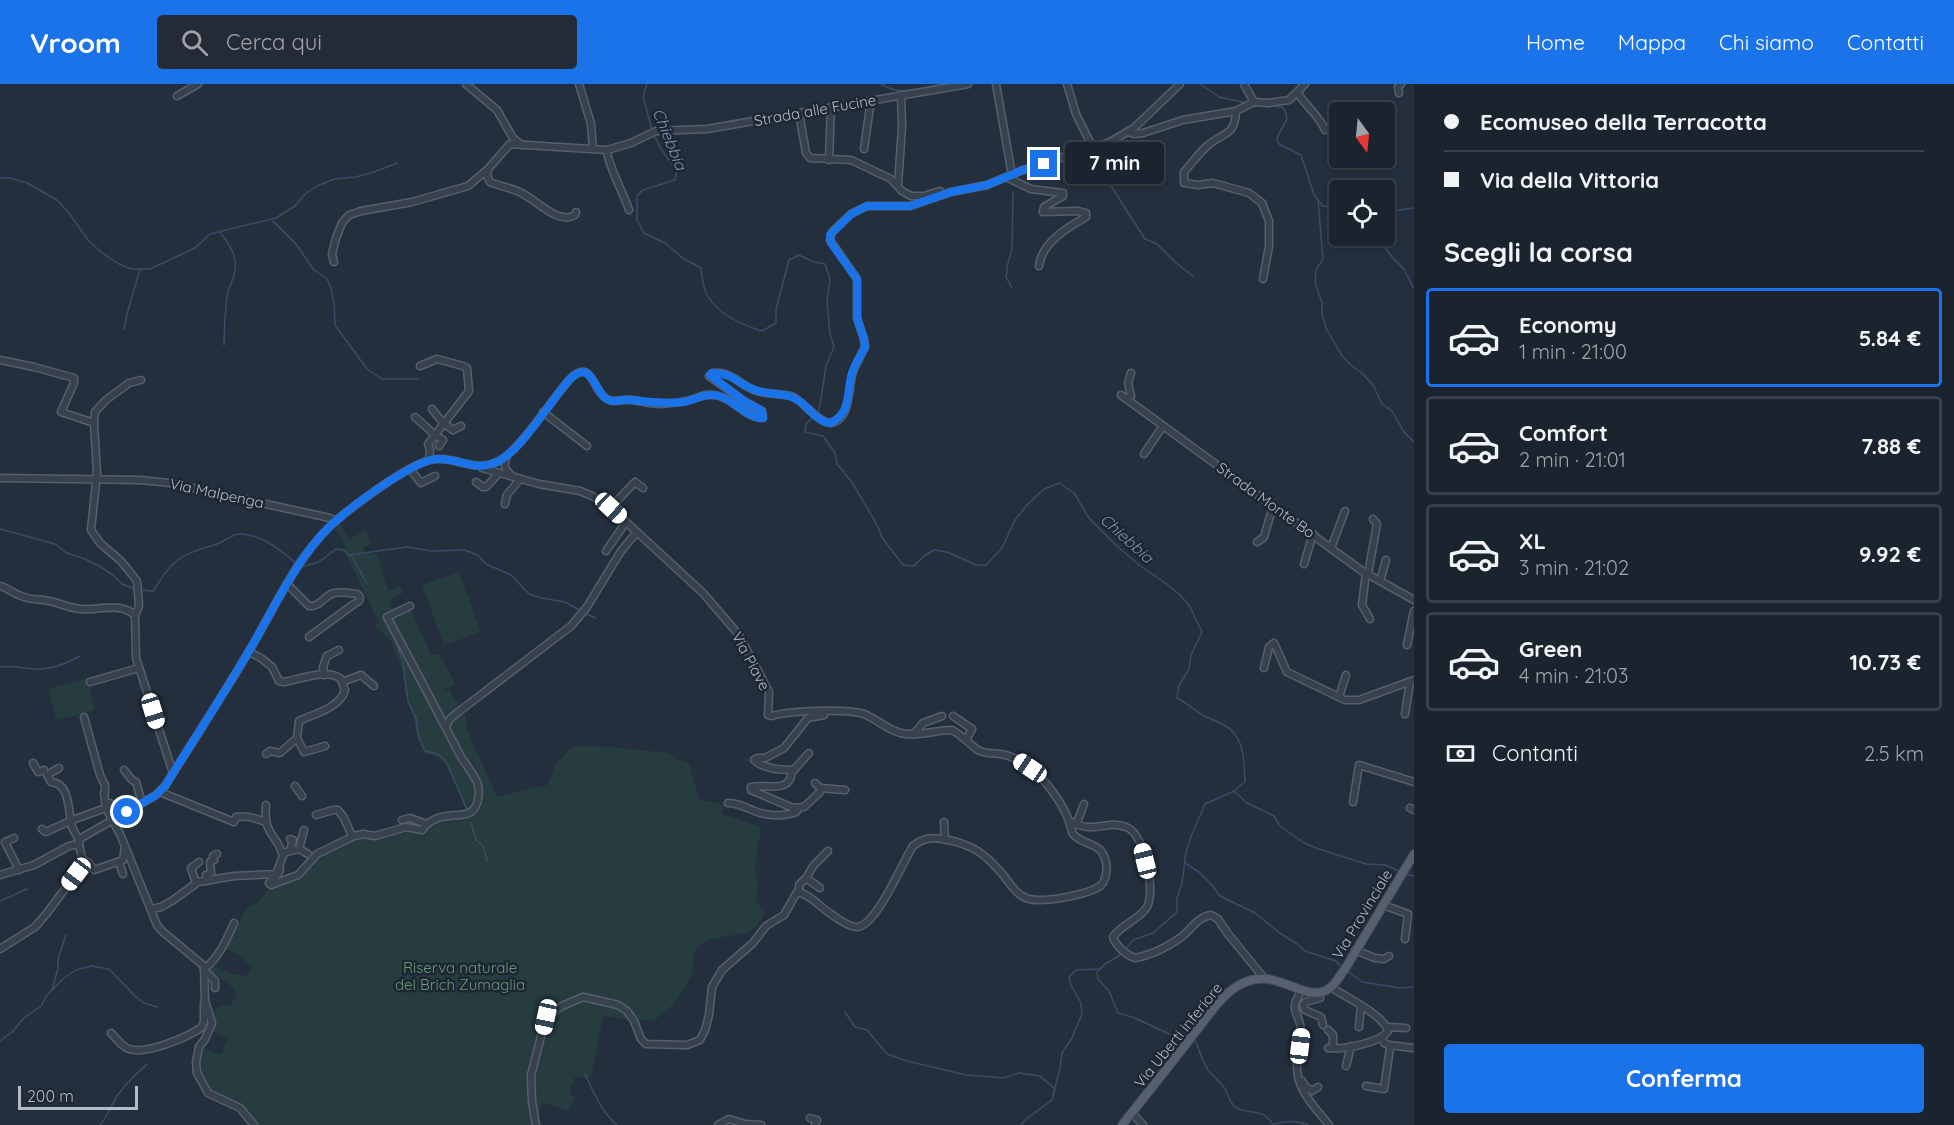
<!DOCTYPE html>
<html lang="it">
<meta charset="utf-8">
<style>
:root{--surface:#1b232e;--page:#242b36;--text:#f1f3f6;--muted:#a0a4aa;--line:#39404a;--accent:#1a73e8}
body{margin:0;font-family:Quicksand,sans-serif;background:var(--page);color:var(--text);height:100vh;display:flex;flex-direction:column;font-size:22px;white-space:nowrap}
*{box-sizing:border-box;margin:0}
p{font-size:20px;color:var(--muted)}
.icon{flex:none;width:33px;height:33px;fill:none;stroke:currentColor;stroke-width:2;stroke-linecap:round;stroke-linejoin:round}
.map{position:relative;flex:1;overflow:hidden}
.drawer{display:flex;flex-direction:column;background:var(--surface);width:540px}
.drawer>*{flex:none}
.hud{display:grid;align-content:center;height:132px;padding:0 30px;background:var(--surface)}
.needle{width:39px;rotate:165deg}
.controls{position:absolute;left:1329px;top:18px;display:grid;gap:12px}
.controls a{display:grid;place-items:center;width:66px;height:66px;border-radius:6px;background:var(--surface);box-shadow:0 3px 9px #0003,0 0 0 2px var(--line);font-size:30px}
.scale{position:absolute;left:18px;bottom:15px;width:120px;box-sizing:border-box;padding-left:6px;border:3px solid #b4bcc9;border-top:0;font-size:16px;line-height:21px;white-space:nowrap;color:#b4bcc9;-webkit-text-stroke:4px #1d2633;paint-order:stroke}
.end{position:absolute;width:27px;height:27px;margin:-14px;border:8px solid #1a73e8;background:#fff;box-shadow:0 0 0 3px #fff}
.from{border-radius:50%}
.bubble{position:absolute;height:42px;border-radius:6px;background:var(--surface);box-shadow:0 3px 9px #0003,0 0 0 2px var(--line);font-size:20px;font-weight:800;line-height:42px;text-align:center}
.car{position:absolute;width:18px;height:36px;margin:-18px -9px;border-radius:8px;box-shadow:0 0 4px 2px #0007;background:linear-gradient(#fff 24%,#345 0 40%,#fff 0 76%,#345 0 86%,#fff 0)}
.hud b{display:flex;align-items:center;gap:21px;height:57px;font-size:22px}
.hud b+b{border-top:2px solid var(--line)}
.hud i{width:15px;height:15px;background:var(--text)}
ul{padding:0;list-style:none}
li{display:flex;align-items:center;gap:18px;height:99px;margin:0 12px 9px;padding:0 18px;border:3px solid var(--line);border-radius:6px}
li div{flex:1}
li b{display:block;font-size:22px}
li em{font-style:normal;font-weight:800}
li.on{border-color:var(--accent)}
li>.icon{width:54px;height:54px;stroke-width:1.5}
h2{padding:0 30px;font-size:27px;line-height:72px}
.pay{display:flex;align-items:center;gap:15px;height:66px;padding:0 30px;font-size:22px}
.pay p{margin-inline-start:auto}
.primary-button{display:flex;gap:12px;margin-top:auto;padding:12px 30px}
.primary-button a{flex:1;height:69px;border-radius:6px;background:var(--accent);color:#fff;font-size:24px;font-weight:800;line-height:69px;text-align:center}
header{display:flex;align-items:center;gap:36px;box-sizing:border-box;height:84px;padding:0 30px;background:var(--accent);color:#fff}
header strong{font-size:28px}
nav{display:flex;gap:33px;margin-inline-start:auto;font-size:21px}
.search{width:420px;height:54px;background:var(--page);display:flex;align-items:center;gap:15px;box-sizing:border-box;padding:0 21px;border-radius:6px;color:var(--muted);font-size:22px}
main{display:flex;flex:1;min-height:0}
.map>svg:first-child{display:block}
.green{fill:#263c3f}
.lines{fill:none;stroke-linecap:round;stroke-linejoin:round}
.stream{stroke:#394c67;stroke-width:1.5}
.minor-casing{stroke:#565f6c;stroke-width:9}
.major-casing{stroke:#414a57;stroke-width:10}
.minor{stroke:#38414e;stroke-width:6}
.major{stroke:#56606e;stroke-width:8}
.route{stroke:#1a73e8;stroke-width:8}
.labels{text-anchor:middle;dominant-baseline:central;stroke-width:5;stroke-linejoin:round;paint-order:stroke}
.street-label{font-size:15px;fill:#b4bcc9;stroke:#1d2633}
.park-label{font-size:15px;fill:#6b9a76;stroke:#1d2633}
.water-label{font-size:16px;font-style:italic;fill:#7c92b1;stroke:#1d2633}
</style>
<header>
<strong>Vroom</strong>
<div class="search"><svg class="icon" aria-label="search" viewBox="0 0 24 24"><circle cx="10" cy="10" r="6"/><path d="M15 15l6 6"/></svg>Cerca qui</div>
<nav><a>Home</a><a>Mappa</a><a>Chi siamo</a><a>Contatti</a></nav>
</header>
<main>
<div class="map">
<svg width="1414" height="1041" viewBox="0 0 1414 1041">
<rect width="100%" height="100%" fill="#242f3e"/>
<g class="green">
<path d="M339,438l10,18 16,-11 6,14 -8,6 2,5 12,-1 11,38 12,-5 3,7 -13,6 4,13 15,-7 22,50 7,-1 3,5h2l12,25 -12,6h6l17,27 1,13 30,67 50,-12 4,-7 4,-13 16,-17 9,-2 33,1 55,6 11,7 10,3 10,36 25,6 -3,9 40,13 -6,39 3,20 -2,17 10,8c-3,5 -6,12 -10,16 -14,11 -37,7 -53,16 -11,7 -9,18 -11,29 -4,15 -25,45 -41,48 -14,2 -32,-2 -46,-4l-3,6 -11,55h-16l-6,16 6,4 -7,14 -25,-9 -6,19v4h-280l-4,-5c-30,-20 -61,-31 -50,-73l18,8 6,-16 -14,-8 2,-9 -4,-10 9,-6 11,-1 6,-10 -7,-10 -20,-13 3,-7 15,8 18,3 6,-8 -9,-10 -17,-10 2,-8 19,-32 12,-7 13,-16 26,-8 20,-22 36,-18 52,-9 12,3 12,-9 38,-8 -22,-50 -9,-7 -13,-4 -7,-17 -3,-17 -8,-21 -4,-29 -11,-28 -16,-15 4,-3 -33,-68 -1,-10 -10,-19z"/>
<polygon points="459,488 481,548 444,561 422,501"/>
<polygon points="88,594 91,603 89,604 95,626 56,636 48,605"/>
</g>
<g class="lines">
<g class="stream">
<polyline points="647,0 643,12 652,46"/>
<path d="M881,0c20,13 41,4 63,1"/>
<polyline points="1200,0 1219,13 1246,19"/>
<path d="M1271,22l11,1c12,13 -2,19 -5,32l2,5 22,11 13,40 9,11 17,2"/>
<path d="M654,51c3,6 6,13 10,18 6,9 15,15 11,27l-32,10 -6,6v24l7,13 21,10 19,16 17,9c1,8 2,20 6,27 12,20 35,30 55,36l14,-8v-14l13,-49 10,-5 15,7 11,2 5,15 -3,22 3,33 4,13 -8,19 -7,45 -3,3"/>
<polyline points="0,94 10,94 27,99 57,116 69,129 88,156 101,168 119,180 131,185 150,185 195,164 210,150 276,134 295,122 305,110 317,102 335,95 356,93 374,88 397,79"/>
<polyline points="1111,102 1145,155 1157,160 1175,178 1194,193"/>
<polyline points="1318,116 1323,175 1316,186 1315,198 1322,219 1322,231 1327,246 1342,272 1352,282 1362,289 1373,301 1382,320 1392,327 1404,348 1414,358"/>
<polyline points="1384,128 1414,124"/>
<polyline points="271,135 296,160 313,185 327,195 331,204 334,220 335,241 367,285 382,295 418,295"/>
<path d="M220,148c10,13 19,26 14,43 -2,8 -6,14 -7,22 -2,16 -3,32 -3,48"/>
<polyline points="1377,152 1392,173 1404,185 1414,205"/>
<polyline points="1012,204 1006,193 1008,179 1012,165 1013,108"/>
<polyline points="124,245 127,230 140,185"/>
<path d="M812,334l-6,6 -1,8 18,4 12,17 2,11 15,18 24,41 7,16 20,26 11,1 10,-10 10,-6 13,2 29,13h10l16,-17 13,-28 12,-15 17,-16 15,-6 15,10 15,25 27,27 23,20 25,17 15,12 10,11 13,27 -11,23 -2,14 -10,16 -2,13c10,5 18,13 27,18 8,4 19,7 26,13 15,13 14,34 15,53l-11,9 -29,13 -14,33 -5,15 -4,31 -5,15v14l-24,21 -20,7 -8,10"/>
<polyline points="0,445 55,460 67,469 85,475 99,482 113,491 122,500 136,505"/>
<polyline points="349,471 353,474 367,500"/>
<polyline points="301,483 319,478 336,465 343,466 349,471 407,463 432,467 464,466 478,471 486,480 511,491 529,510 541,514 565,518 581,527"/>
<path d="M140,506l13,1c21,-32 24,-35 61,-46 9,-2 15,-10 26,-11 21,0 42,17 57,30"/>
<polyline points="586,530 596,534"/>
<polyline points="394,552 403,578 408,617 416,634 418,651 425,667 438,670 447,679 468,728"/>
<path d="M0,583c13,-2 25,2 39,2 15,0 28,-6 41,-13"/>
<polyline points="1235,708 1247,719 1274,732 1280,742 1304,759 1319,765 1366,780 1385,781 1399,787"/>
<polyline points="471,739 476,756 483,762 487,777"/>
<polyline points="1185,779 1199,788 1211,800 1220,812 1255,829 1281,850 1296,859 1305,867 1336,877 1343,884"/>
<polyline points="1406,790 1414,792"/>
<polyline points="0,817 27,805"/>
<polyline points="1122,870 1105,880 1097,888 1098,895 1109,907 1118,929 1135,934 1169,950 1186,954"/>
<polyline points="1347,887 1363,898 1400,904 1414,903"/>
<polyline points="52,906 58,884 58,875 66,851"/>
<polyline points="845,928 855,943 867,946 887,970 907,977 966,991 1004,994 1019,989 1040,992 1055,1005"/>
<polyline points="0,957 12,948 24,934 41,922 47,911 64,894 76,886 91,882 109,885 135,912 144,919 157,923"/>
<path d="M1193,957l3,1c3,8 6,18 11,26 4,8 13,12 18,21 4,6 4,15 12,19 13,7 26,-1 36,17"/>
<path d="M585,990c8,17 17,39 32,51"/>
<path d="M1274,1040c13,-3 21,-4 34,1"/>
<path d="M100,1041c10,-11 11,-22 20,-33 8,-11 18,-19 27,-28"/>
<polyline points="1021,1041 1025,1036 1052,1016 1060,984 1062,969 1072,954 1082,930 1081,919 1071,901 1069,893 1076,886 1100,885"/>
</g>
<g class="minor-casing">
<g id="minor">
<polyline points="466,0 497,26 513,54 522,61"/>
<polyline points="579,0 591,40 593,65"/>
<polyline points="996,0 1012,91"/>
<polyline points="1067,0 1076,30 1093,64"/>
<polyline points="1244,0 1254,18"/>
<path d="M1298,9c8,14 21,22 27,37"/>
<polyline points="1399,9 1398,3 1401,0"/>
<polyline points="177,12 198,0"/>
<path d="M1236,27c-1,26 -13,21 -29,35 -8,7 -15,17 -23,26v11l14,2 15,-2 36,10 13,10 7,18v25l-6,33"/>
<polyline points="799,29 806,69 810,74 851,76 891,95 902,107 911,112 924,112 940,107"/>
<polyline points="1129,48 1134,50 1143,49 1183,36 1236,27 1254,18 1268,19 1289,16 1305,0"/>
<polyline points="1110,58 1121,82 1112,91"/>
<polyline points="864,65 871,16"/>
<path d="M607,66c-1,10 18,47 22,60"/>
<polyline points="829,76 831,23"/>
<path d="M488,86l-1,6 3,6c11,5 25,6 35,13 13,7 34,30 50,20l1,-3"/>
<path d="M1006,93l25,12 32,4v3l-19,11 -1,5 35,-1 8,2v4c-19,11 -44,25 -47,49"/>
<polyline points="898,102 902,42 901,11"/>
<polyline points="334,178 332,170 336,154 342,139 349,131 361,127 412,118 468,102 488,85 510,60 607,66 631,59 656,47 707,45 968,0"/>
<polyline points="0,276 34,283 74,294 74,299 61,328 94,339"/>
<polyline points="420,282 437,275 463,282 467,284 469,307 428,360 430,366 429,376"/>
<polyline points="141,296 129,299 106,316 95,328 94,339 97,389 91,446 100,459 121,477 137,497 139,522 135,531 136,574 173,689"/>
<polyline points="1121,311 1362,487 1414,516"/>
<polyline points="1126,315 1131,312 1128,299 1131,289"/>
<polyline points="432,325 443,339 453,346 461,342"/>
<polyline points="543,328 587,362"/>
<polyline points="415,333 435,351 443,356 439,362"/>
<polyline points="1144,370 1163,342"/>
<path d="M507,372c-4,9 -2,14 5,20"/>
<path d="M482,384l57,16 41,7 12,5 19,12 92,85 36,42 30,57 -1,23 3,1c18,-5 76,-8 93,-2 13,5 23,16 37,19 17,4 35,-3 51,-3 10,5 17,14 26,20 7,4 14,3 22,4 11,1 20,7 29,13 16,12 31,33 39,51 2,5 2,12 6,17 7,8 20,8 27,16 8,10 8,31 -4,37 -14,7 -56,16 -71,10 -10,-4 -16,-14 -22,-22 -19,-23 -32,-32 -61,-37 -12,-2 -20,-1 -30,7 -10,15 -37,82 -57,81 -9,-1 -18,-8 -25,-13 -10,-6 -22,-21 -34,-22l-13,23 -18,11 -13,17 -31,27 -10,17 -3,28 -4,15 -5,10 -13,5 -41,-1 -5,-5 -7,-18 -7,-10 -9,-6 -35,-8 -21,9 -16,11 -15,58 1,27 4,23"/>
<polyline points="410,385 421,399 435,392"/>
<polyline points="0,394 140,396 170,399 330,434 336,437"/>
<polyline points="476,398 483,403 486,403 499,389"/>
<polyline points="505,420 507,411 520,395"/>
<polyline points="610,424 635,398 643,404"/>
<polyline points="1257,458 1264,453 1273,422"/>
<polyline points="1331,464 1345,427"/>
<polyline points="606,467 626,438"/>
<polyline points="1304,480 1313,450"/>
<polyline points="1366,489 1362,521 1370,535"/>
<polyline points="1368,490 1377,440 1373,435"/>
<polyline points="1380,497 1386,476"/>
<path d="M287,500l22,22c10,1 13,-7 22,-12 7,-3 18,-1 26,0l3,3 -1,4 -5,3 -45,33"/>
<path d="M0,502c8,2 13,7 21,10 9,4 19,3 28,5 11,2 20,7 32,8 19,2 37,-8 54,6"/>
<polyline points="1407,561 1414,527"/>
<path d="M249,568l12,6 11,9 7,14 5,1c16,-3 44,-14 57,-3l4,11c-5,18 -31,24 -46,31l-2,17 7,14 21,-6"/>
<polyline points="1264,584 1269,563 1274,559 1287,588 1345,616 1359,616 1414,596"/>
<polyline points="324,591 323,583 327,572 339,566"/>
<polyline points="90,598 139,584"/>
<polyline points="342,598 361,591 374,602"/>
<polyline points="1339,613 1346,591"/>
<polyline points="1405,630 1410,598"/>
<polyline points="953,632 972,645 966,656"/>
<polyline points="84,633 100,691 105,701 105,708 104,709 106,724 120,750 157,841 163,848 204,882 205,917 212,939 205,955 199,963 196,978 197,989 208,1009 240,1024 254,1041"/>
<polyline points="446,642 450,635 457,629 571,542 587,523 621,467 637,448"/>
<polyline points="914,650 923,639 942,632"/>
<polyline points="266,670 270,667 280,669 297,654"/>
<polyline points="33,679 38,688 44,686"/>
<path d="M59,684l-12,7 4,7c20,1 17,31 21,45 2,5 5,9 7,13"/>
<polyline points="124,686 132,696 136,698 142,719"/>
<polyline points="793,687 809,669"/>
<polyline points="815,699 820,704 845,706"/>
<polyline points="295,702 302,712"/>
<path d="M820,704v4l-16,15 -11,1 -42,-18v-3c16,-4 40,8 41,-17 -13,0 -28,-1 -38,-10l3,-2h8l19,-10 24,-30 16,-3"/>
<path d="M160,708l74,30 2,-5c10,-2 20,1 29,5"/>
<polyline points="1353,718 1359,681 1414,698"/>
<polyline points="105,719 110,719 113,724"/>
<path d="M728,719c9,0 15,3 24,7 13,6 31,7 44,2l3,-4"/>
<polyline points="1410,724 1414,726"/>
<polyline points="316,731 333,726 338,726 344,734 352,752"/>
<polyline points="402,736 410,734 426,740"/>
<path d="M1068,736c27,16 37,-1 58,7 19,6 30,64 21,80 -8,13 -25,17 -34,30 3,9 13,18 22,21 16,-3 31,-10 45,-20 11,-8 17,-21 31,-23l7,4 10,15 36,44"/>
<polyline points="944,738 945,756"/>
<polyline points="1076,741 1084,720"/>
<polyline points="42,745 46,748 72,736 106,724"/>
<polyline points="14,754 5,758 19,786"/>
<path d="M79,760v-4l4,-3 73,-42 9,-9c28,-45 57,-89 84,-135 28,-47 51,-103 95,-137 18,-14 71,-55 93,-55 24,-1 38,14 62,2 23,-13 52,-61 71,-82 25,-24 22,20 43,22 7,0 13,-2 19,-1 9,1 18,4 27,4 9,-1 20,-1 28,-3 11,-3 20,-9 32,-5 15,4 29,23 44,22l-1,-7 -18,-10 -35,-25 3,-3c20,-2 26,11 42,17 12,5 25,3 37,6 16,5 36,45 53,17 6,-11 5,-28 9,-41 3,-8 8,-17 12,-25l-1,-8 -7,-21v-39l-27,-39 2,-8 19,-18 16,-8h43l41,-14 36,-7 36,-15 87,-28 24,-14 46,-44"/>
<polyline points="299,765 304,746"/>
<polyline points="290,766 293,756 290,755"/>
<polyline points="283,769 299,765 308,770"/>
<polyline points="82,775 89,779 94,786 123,776 125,763"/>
<polyline points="119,778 123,790"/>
<path d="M279,785l1,1c-2,7 -8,8 -11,13l2,2 27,-10 19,-21 37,-18 9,-2 12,2 31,-9 16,3c14,-22 44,-9 52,-21 5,-6 6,-20 3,-27 -4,-9 -12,-18 -17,-27 -24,-46 -48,-92 -73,-138l23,-11"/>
<polyline points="0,791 34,781 69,762 79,760"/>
<polyline points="806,794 820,804"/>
<polyline points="207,797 206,791 211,789 210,778 214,776 213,772 217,770"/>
<polyline points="196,799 191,784 199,778"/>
<polyline points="799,807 799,801 806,794 814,781 828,767"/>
<polyline points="1383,821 1408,830 1405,855"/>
<path d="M151,825l10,-2 11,-6 26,-19 36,-6 42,-2 7,-18c-6,-23 -20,-20 -17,-51"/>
<polyline points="0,865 35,843 47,829 79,786 82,775 79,760"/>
<polyline points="1355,866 1375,874 1384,875 1389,872"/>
<path d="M204,885c14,-10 23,-30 30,-46"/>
<polyline points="204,886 215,897 215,904"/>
<path d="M1302,906c-16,24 0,22 -1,43 0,11 -4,22 -4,32 -1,25 18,42 32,60"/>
<polyline points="1320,909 1320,914 1305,918 1303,921 1305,926 1321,933 1323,941"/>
<polyline points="1359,943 1361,921"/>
<polyline points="1387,943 1406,944"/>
<polyline points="1328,946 1333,951 1333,964"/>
<path d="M111,949c6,6 11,14 18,16 17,6 59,-12 73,-22l2,-5v-18"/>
<polyline points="1389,961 1414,964"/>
<path d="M1328,964c14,2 52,-5 60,-17 -5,-17 -43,-34 -57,-44"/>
<polyline points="1346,982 1351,962"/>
<polyline points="1302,997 1306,1003 1312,1007 1318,1003"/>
<polyline points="1366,1002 1384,1005 1390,964 1389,961 1384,959 1382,953"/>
<polyline points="1132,1029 1143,1041"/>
<polyline points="810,1034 817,1036 815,1041"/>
<polyline points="718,1041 729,1035 745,1040 761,1041"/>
</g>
</g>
<g class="major-casing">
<path id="major" d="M1122,1041c24,-30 48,-60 71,-90 13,-16 26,-37 43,-48 39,-27 70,22 95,0 6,-5 9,-12 14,-18l69,-115"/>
</g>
<use href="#minor" class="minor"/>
<use href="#major" class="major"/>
</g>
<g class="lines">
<path class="route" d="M127,728l29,-17 9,-9c28,-45 57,-89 84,-135 28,-47 51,-103 95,-137 17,-14 73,-55 93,-55 24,-1 38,14 62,2 23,-12 52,-61 71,-82 25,-24 22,20 43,22 7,0 13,-2 19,-1 17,2 33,4 51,2 12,-2 23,-10 36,-6 15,4 29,23 44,22l-1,-7 -18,-10 -34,-26 2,-2c20,-1 26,11 43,17 13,5 29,2 41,9 13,7 19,22 34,24 22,-10 16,-30 22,-50 3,-9 9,-18 13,-26l-1,-8 -7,-21v-39l-26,-36 -1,-8 21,-21 16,-8h43l41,-14 36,-7 36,-15 21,-6"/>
</g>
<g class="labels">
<g class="street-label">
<text transform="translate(815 26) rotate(-10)">Strada alle Fucine</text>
<text transform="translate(217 409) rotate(12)">Via Malpenga</text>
<text transform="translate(1266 416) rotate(36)">Strada Monte Bo</text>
<text transform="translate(751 577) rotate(62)">Via Piave</text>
<text transform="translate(1362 830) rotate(-59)">Via Provinciale</text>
<text transform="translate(1178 951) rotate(-51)">Via Uberti inferiore</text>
</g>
<g class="park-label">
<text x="460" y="883">Riserva naturale<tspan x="460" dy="17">del Brich Zumaglia</tspan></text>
</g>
<g class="water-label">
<text transform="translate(670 55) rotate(68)">Chiebbia</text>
<text transform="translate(1127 454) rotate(42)">Chiebbia</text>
</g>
</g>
</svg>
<div class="controls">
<a><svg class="needle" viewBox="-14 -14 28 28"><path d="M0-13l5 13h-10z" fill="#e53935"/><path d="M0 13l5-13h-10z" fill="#a0a4aa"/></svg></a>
<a><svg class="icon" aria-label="locate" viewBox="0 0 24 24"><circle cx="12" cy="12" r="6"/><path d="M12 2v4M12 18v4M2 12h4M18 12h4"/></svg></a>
</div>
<div class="scale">200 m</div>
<i class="end from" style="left:127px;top:728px"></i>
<i class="end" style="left:1044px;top:80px"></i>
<div class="bubble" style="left:1065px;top:58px;width:99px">7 min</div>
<i class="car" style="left:611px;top:424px;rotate:133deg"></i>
<i class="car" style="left:153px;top:627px;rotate:163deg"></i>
<i class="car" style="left:1030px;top:684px;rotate:304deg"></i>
<i class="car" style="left:1145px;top:777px;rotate:346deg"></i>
<i class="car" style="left:76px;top:790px;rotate:217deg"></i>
<i class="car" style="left:546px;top:933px;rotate:192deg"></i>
<i class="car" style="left:1300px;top:962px;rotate:7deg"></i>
</div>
<section class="drawer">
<div class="hud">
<b><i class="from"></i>Ecomuseo della Terracotta</b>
<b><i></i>Via della Vittoria</b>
</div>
<h2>Scegli la corsa</h2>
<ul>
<li class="on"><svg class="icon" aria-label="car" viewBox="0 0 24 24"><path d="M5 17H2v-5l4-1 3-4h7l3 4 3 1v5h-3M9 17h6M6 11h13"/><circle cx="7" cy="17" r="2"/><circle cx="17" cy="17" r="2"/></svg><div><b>Economy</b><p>1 min · 21:00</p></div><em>5.84 €</em></li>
<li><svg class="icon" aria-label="car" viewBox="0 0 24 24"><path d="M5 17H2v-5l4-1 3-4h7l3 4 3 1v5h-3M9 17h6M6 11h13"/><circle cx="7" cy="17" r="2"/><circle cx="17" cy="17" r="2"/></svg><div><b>Comfort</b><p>2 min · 21:01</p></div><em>7.88 €</em></li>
<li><svg class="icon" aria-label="car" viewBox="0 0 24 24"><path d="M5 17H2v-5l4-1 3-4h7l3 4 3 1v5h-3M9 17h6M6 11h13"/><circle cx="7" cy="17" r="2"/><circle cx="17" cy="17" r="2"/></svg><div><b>XL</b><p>3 min · 21:02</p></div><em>9.92 €</em></li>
<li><svg class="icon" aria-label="car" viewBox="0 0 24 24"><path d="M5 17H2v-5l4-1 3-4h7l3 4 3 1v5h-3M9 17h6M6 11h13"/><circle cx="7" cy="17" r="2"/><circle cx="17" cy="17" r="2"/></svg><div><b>Green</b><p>4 min · 21:03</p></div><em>10.73 €</em></li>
</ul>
<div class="pay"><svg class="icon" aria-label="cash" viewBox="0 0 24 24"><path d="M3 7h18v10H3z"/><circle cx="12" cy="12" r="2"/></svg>Contanti<p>2.5 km</p></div>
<div class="primary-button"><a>Conferma</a></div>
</section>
</main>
